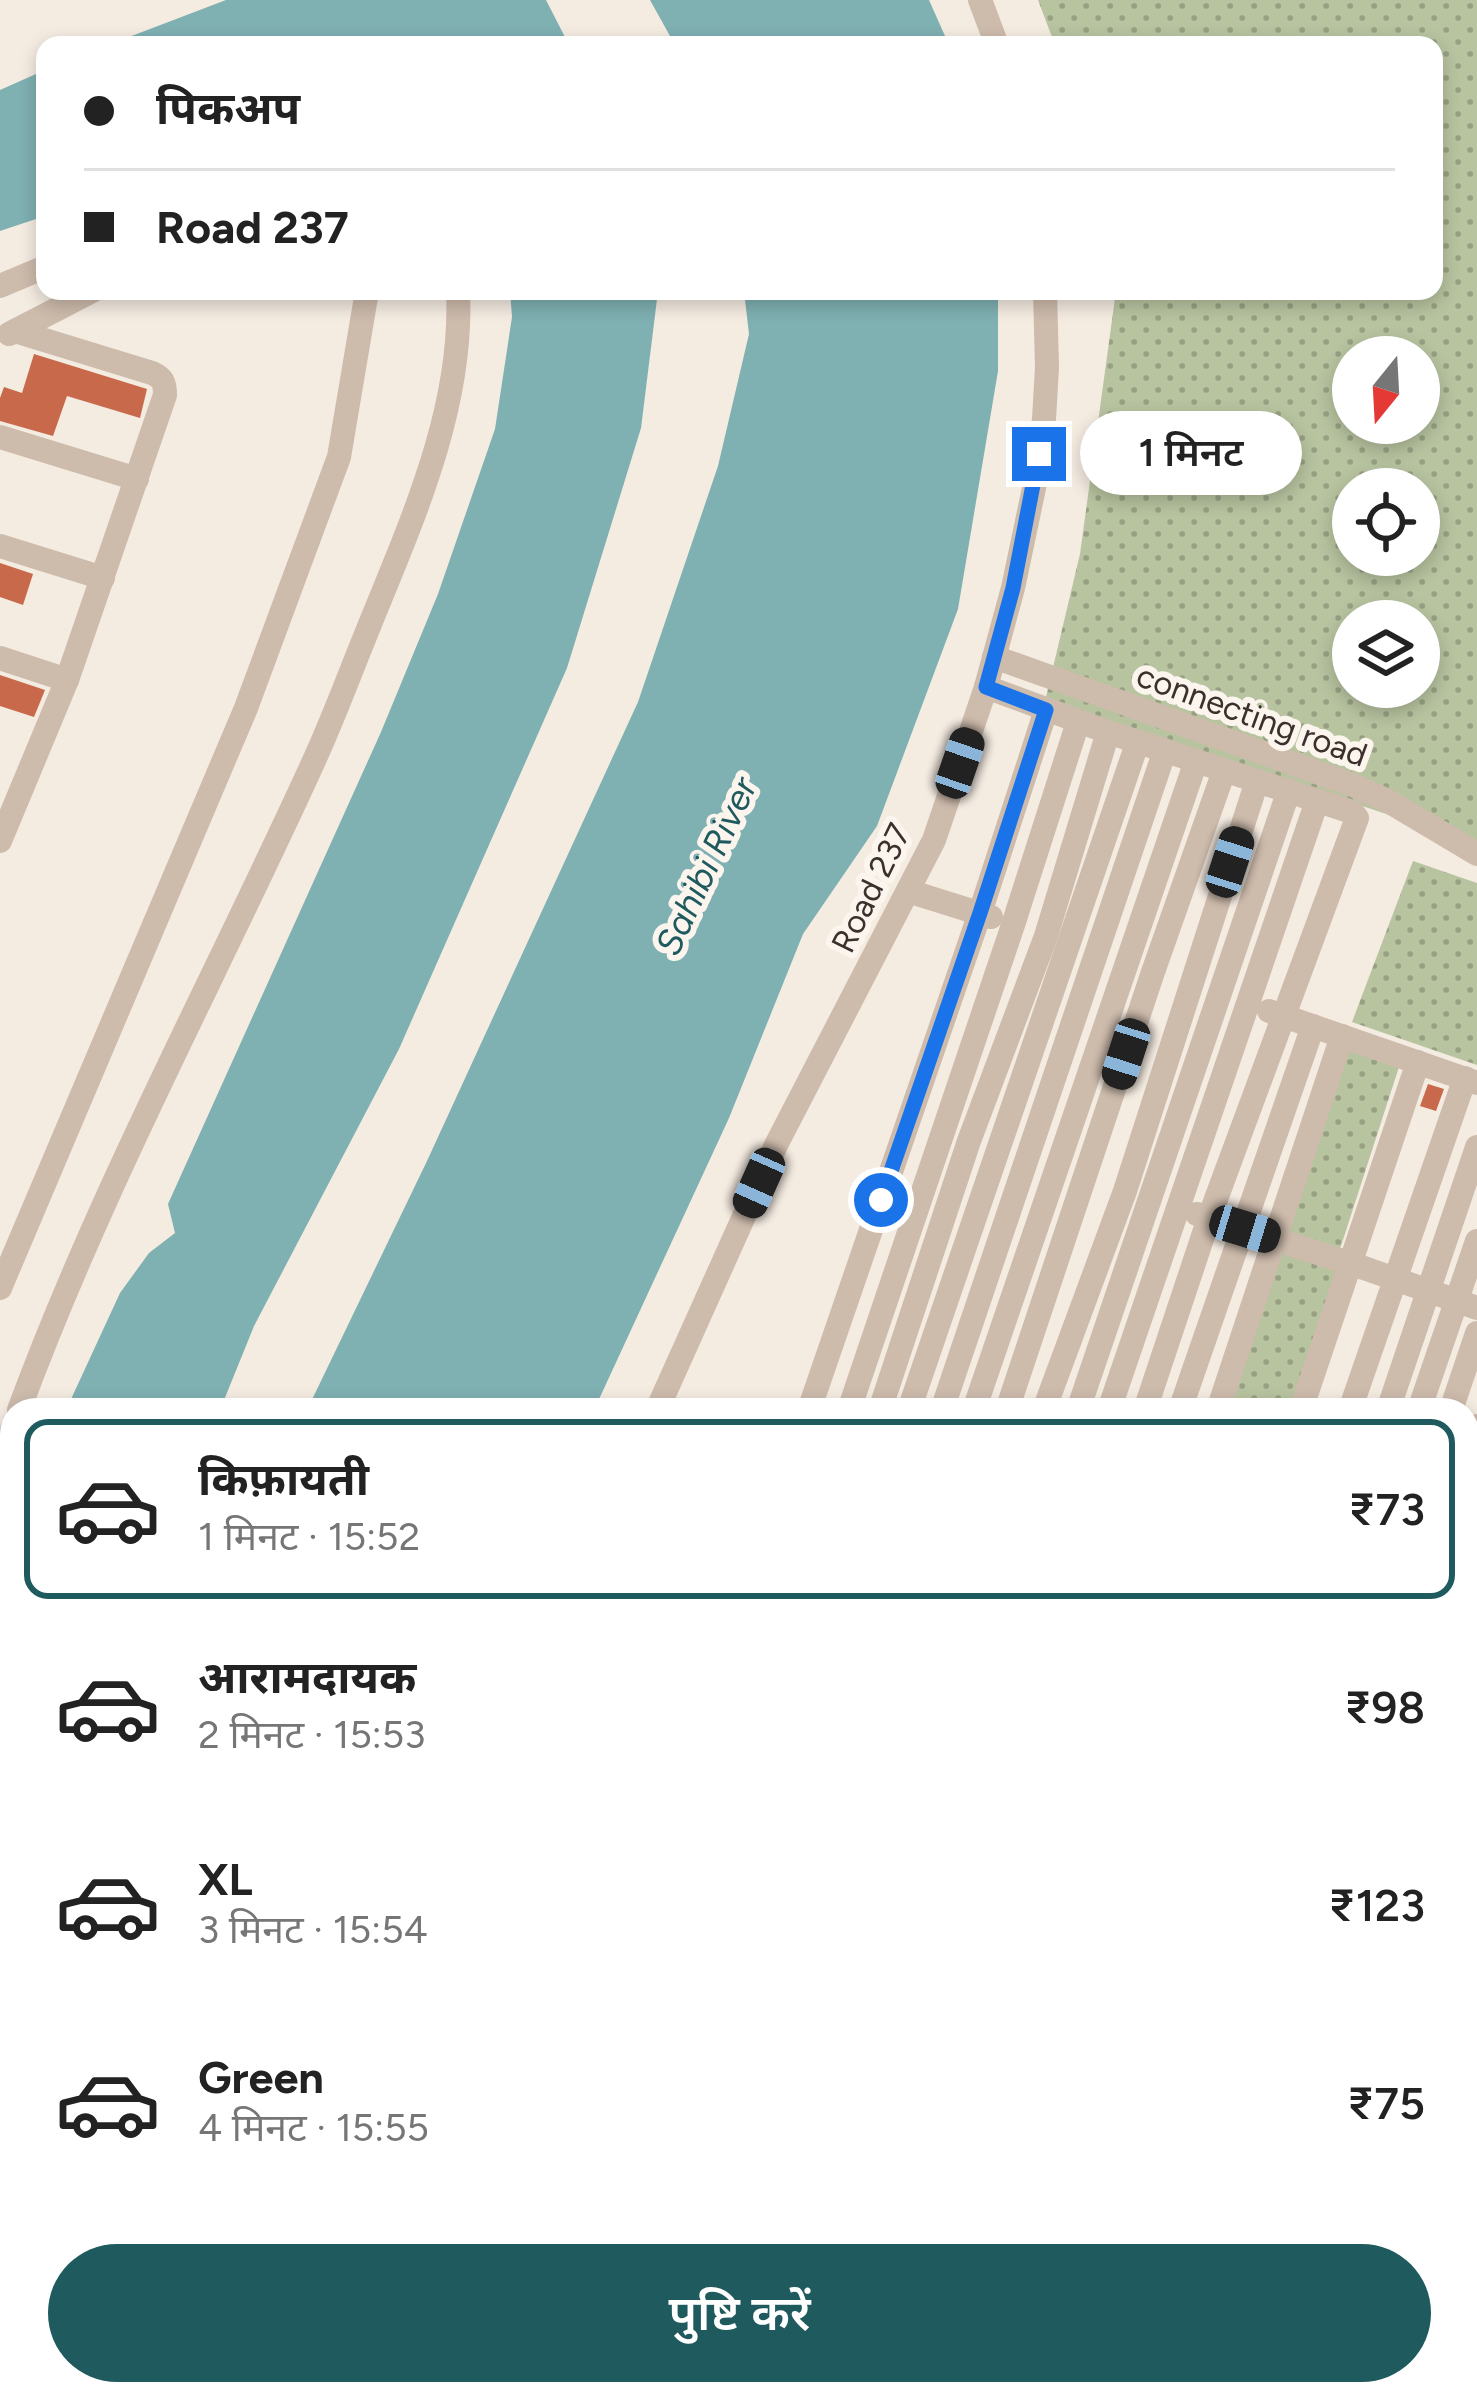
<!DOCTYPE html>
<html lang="hi">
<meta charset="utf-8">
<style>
:root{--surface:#fff;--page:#f2f2f2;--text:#222;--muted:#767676;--line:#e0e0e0;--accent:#1f5a5e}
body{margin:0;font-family:Figtree,"Noto Sans Devanagari",sans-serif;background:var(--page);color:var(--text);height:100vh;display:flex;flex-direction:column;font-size:45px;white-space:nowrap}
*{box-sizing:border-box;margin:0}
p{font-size:39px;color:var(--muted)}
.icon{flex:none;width:66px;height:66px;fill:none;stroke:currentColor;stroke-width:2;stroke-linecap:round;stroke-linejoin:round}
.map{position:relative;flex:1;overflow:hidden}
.details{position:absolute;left:0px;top:1398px;width:1479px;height:1008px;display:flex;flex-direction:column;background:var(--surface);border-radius:36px 36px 0 0;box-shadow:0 6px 18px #0003}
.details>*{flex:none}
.top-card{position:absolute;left:36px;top:36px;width:1407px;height:264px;border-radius:24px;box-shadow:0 6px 18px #0003;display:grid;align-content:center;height:264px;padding:0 48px;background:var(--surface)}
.needle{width:78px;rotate:198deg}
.buttons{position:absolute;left:1332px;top:336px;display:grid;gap:24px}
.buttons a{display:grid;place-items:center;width:108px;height:108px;border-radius:50%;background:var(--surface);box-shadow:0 6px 18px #0003;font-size:60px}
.end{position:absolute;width:54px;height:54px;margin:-27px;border:15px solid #1a73e8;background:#fff;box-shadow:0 0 0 6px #fff}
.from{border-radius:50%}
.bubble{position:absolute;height:84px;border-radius:42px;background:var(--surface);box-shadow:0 6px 18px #0003;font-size:39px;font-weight:600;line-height:84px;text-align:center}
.car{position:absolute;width:36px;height:72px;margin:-36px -18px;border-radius:15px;box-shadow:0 0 9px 3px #0007;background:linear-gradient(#222 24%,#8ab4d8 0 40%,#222 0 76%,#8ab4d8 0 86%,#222 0)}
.top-card b{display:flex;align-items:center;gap:42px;height:114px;font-size:45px}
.top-card b+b{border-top:3px solid var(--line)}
.top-card i{width:30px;height:30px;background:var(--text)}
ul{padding:21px 0 0;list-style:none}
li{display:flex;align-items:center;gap:36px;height:180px;margin:0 24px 18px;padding:0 24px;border:6px solid transparent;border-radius:24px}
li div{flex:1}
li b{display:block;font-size:45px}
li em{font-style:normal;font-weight:600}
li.active{border-color:var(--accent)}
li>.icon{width:108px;height:108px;stroke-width:1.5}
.cta{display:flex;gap:24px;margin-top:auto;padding:24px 48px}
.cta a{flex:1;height:138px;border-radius:72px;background:var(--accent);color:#fff;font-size:48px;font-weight:600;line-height:138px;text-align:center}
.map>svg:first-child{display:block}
.park{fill:url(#park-dots);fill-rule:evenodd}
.water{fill:#7fb0b2}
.building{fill:#c8694b}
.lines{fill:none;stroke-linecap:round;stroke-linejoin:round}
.minor{stroke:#cdbbac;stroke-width:24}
.route{stroke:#1a73e8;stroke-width:15}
.labels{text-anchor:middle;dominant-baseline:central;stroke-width:12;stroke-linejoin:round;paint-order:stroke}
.street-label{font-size:33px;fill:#3b302b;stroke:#fbf5ee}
.water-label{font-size:36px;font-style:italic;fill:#1f5a5e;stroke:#fbf5ee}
</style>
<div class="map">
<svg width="1477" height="2406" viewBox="0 0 1477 2406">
<defs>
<pattern id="park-dots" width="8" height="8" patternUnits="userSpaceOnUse" patternTransform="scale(3)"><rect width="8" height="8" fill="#b8c4a0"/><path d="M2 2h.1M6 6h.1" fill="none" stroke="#97a083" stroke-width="1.8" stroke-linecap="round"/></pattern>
</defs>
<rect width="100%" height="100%" fill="#f4ebe1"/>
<g class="park">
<path d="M1038,0h439v844l-432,-143 35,-147 36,-263h318v-246h-379zM1353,357h66v66h-66zM1353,489h66v66h-66zM1353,621h66v66h-66z"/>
<polygon points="1413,861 1477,883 1477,1065 1352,1022"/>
<polygon points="1342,1048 1399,1067 1340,1249 1283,1230"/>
<polygon points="1281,1247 1338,1266 1290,1410 1228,1410"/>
</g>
<g class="water">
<polygon points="226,0 546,0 569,45 108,45"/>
<polygon points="650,0 929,0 949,45 675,45"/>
<polygon points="45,70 45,216 0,231 0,90"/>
<polygon points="510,291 658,291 641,428 567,668 399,1049 254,1326 220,1410 66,1410 120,1293 149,1253 175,1233 168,1204 381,732 438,594 495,429 512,317"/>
<polygon points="744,291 998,291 998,371 958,609 877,826 803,934 729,1118 594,1410 307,1410 427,1161 638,702 718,466 749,334"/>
<polygon points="12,1614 12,2324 0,2285 0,1683"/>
<polygon points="36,2394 176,2394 179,2406 40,2406"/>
<polygon points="265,2394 558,2394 563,2406 268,2406"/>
</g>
<g class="building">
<polygon points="34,354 147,389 140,418 67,396 53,436 0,421 0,398 4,387 22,393"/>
<polygon points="0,563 33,574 23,605 0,597"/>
<polygon points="0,675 45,690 34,717 0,706"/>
<polygon points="1428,1084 1444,1089 1436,1111 1420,1106"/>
</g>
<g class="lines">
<g class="minor">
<polyline points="980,0 997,45"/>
<polyline points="0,286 45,267"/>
<polyline points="9,334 92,291"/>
<polyline points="0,437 137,479"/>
<polyline points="0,546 103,578"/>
<polyline points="994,657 1353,785 1388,801 1477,854"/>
<polyline points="0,658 67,680"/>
<polyline points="986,687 1108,732 1352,812 1357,818 1209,1218 1145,1410"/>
<path d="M0,841l67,-161 98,-285c0,-12 -2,-17 -13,-22l-137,-42"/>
<polyline points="908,891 991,917"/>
<polyline points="1269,1011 1477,1083"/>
<polyline points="1197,1214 1364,1268 1477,1308"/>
<polyline points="0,1288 246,708 339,457 367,291"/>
<path d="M19,1410c82,-222 195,-430 293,-645 19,-41 35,-84 52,-126 44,-110 100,-227 94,-348"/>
<polyline points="657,1410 776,1145 934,840 986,687 1013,588 1034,488 1044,419 1047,367 1045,291"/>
<polyline points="809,1410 980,913 1046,710"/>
<polyline points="849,1410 1013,925 1078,722"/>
<polyline points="880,1410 969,1141 1046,936 1108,732"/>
<polyline points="909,1410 1138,741"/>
<polyline points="942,1410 1165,750"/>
<polyline points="974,1410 1196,761"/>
<polyline points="1007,1410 1153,972 1224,771"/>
<polyline points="1044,1410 1125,1191 1257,781"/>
<polyline points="1078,1410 1289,790"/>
<polyline points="1109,1410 1317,801"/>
<polyline points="1180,1410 1313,1026"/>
<polyline points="1218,1410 1342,1036"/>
<polyline points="1301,1410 1418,1062"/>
<polyline points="1350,1410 1465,1078"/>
<polyline points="1388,1410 1477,1147"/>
<polyline points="1419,1410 1477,1241"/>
<polyline points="1451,1410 1477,1333"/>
<polyline points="1467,1455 1477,1426"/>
<polyline points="0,1462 12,1429"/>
<polyline points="1467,1551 1477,1523"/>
<polyline points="1467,1642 1477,1613"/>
<polyline points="1467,1735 1477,1706"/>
<polyline points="1467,1760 1477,1762"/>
<polyline points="1467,1847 1477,1819"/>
<polyline points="1467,1918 1477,1890"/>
<polyline points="1467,2132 1477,2136"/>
<polyline points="603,2394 608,2406"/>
<polyline points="692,2394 696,2406"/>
<polyline points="821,2394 826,2406"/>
<polyline points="985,2394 989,2406"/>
<polyline points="1056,2394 1062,2406"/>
<polyline points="1234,2394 1265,2406"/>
<polyline points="1307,2399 1325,2406"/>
<polyline points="1121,2406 1125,2394"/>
<polyline points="1163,2406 1167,2394"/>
<polyline points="1198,2406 1202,2394"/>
</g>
</g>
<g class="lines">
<polyline class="route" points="881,1200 980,913 1046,710 986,687 1013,588 1039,454"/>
</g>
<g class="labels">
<g class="street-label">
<text transform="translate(1252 715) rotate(20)">connecting road</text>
<text transform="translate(871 888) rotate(-64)">Road 237</text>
</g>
<g class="water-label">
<text transform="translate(706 866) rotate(-65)">Sahibi River</text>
</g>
</g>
</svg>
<div class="buttons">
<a><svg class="needle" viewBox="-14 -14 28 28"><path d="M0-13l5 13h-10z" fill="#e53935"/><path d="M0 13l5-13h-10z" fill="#767676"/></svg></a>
<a><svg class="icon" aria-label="locate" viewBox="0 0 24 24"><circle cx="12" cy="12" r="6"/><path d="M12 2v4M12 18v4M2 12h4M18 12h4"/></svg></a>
<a><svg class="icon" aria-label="layers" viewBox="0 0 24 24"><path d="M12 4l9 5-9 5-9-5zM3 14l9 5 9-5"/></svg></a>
</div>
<i class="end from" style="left:881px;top:1200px"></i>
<i class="end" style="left:1039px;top:454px"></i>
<div class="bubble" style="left:1080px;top:411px;width:222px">1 मिनट</div>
<i class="car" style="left:960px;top:763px;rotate:19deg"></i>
<i class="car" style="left:1230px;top:862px;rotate:18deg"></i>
<i class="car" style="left:1126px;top:1054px;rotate:198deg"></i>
<i class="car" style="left:759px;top:1183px;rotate:204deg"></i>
<i class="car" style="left:1245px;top:1229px;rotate:107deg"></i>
<div class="top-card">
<b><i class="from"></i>पिकअप</b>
<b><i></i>Road 237</b>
</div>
<section class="details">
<ul>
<li class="active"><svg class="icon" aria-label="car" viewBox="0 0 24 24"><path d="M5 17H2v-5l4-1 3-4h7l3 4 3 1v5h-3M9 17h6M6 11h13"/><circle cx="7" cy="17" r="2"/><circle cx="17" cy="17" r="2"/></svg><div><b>किफ़ायती</b><p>1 मिनट · 15:52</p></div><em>₹73</em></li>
<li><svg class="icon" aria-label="car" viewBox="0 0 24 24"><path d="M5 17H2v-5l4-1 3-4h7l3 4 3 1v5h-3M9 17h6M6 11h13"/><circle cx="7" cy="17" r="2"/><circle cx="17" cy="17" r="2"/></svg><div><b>आरामदायक</b><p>2 मिनट · 15:53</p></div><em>₹98</em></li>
<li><svg class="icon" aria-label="car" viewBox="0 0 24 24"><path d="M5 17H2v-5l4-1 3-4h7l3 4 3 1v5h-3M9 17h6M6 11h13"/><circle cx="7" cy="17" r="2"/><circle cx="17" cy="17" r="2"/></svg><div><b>XL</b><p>3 मिनट · 15:54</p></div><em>₹123</em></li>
<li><svg class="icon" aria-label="car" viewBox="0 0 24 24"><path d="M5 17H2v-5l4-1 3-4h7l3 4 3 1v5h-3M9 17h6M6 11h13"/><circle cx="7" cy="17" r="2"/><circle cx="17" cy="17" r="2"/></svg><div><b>Green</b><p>4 मिनट · 15:55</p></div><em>₹75</em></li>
</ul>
<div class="cta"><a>पुष्टि करें</a></div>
</section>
</div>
